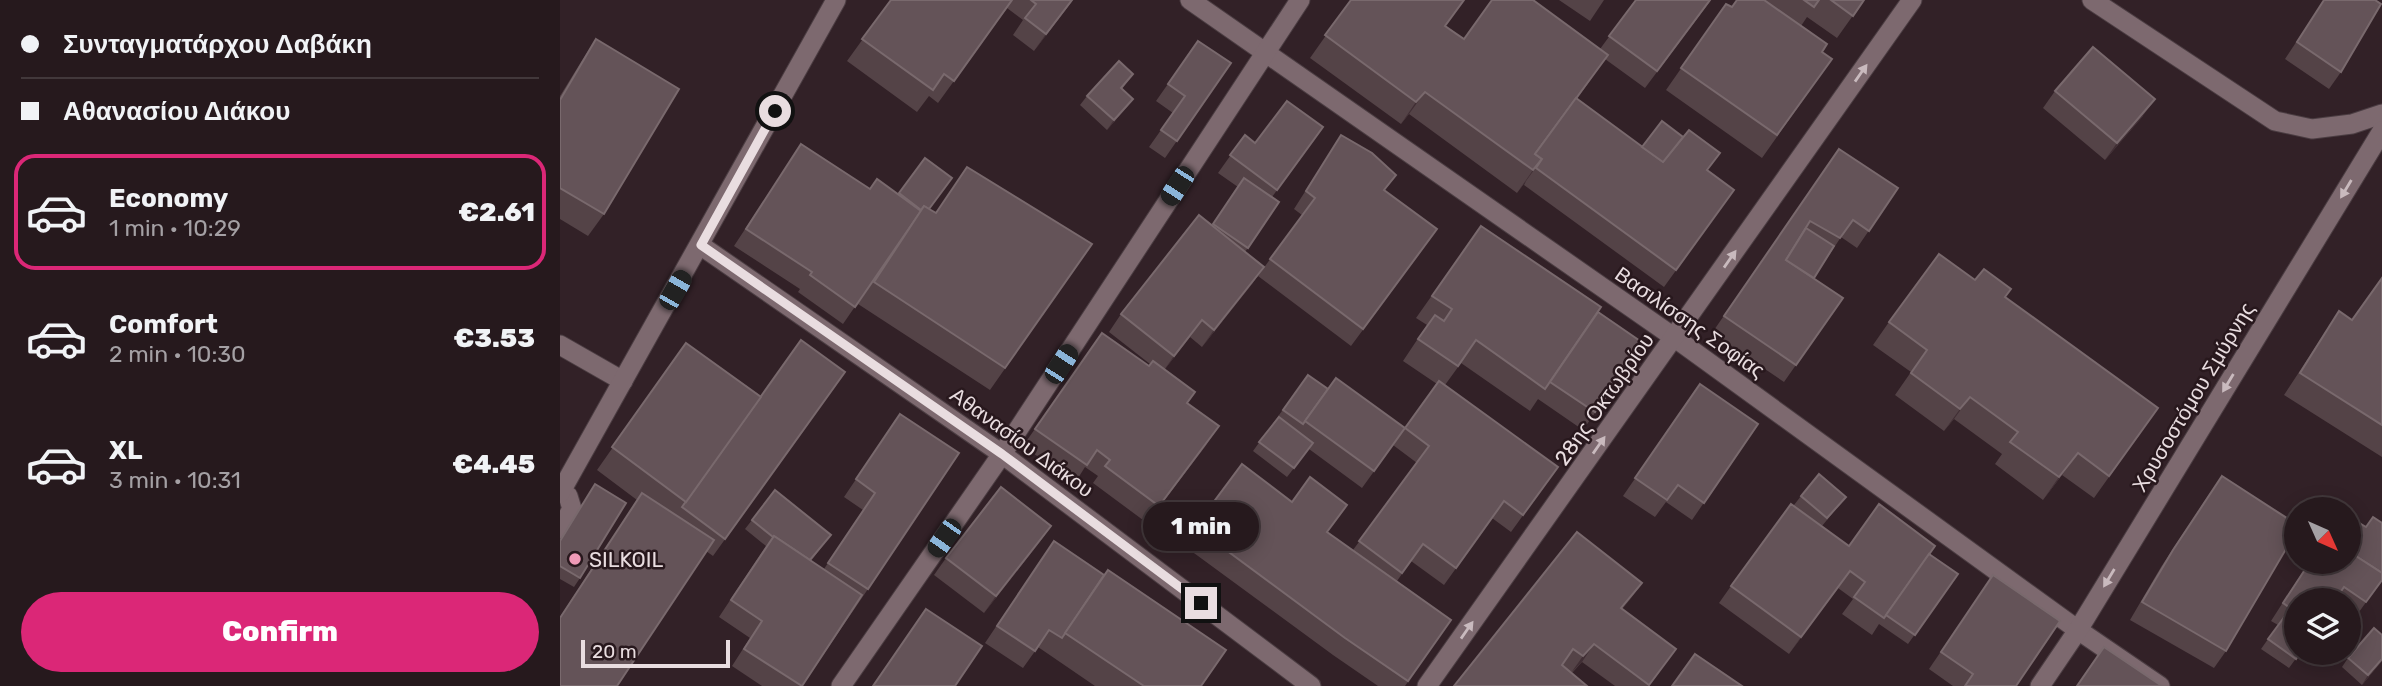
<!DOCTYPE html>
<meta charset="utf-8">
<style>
:root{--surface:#26191d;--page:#2e2226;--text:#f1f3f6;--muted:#a4a0a4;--line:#42383b;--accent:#db2777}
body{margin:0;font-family:Rubik,sans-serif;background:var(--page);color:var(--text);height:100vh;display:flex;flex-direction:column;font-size:26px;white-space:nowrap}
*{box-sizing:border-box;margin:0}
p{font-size:23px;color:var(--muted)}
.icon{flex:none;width:38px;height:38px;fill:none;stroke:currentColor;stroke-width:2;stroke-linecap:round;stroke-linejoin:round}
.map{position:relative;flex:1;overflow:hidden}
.sheet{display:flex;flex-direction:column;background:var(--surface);width:560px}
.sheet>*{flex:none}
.hud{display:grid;align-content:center;height:154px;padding:0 21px;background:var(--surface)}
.needle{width:46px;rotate:135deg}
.fabs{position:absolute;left:1724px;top:497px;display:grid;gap:14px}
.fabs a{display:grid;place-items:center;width:77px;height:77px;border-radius:50%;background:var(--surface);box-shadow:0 4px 18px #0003,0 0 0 2px var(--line);font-size:35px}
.scale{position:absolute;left:21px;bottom:18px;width:149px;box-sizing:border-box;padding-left:7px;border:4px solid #e9dde0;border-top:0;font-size:19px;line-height:24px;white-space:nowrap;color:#e9dde0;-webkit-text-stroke:5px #28181d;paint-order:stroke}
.end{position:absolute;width:32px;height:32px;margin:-16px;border:9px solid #e9dde0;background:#111;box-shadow:0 0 0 4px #111}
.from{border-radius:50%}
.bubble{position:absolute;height:49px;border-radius:24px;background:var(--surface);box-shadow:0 4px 18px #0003,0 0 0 2px var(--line);font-size:23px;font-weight:800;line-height:49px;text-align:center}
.car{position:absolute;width:21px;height:42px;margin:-21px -10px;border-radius:9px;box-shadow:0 0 5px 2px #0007;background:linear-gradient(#222 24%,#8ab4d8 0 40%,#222 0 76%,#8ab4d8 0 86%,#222 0)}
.hud b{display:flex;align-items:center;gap:24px;height:66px;font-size:26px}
.hud b+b{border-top:2px solid var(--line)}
.hud i{width:18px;height:18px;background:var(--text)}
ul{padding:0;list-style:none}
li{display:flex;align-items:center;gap:21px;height:116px;margin:0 14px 10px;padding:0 7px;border:4px solid transparent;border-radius:21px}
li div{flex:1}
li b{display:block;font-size:26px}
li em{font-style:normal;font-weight:800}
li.active{border-color:var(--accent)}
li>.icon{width:63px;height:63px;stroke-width:1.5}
.primary-button{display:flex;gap:14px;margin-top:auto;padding:14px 21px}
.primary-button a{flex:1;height:80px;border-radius:42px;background:var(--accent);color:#fff;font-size:28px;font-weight:800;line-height:80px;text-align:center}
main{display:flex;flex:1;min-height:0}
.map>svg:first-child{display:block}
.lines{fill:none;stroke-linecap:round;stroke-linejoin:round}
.service-casing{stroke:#4b3d42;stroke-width:21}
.minor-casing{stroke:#4b3d42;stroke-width:21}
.tertiary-casing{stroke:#4b3d42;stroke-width:21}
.service{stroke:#7d696f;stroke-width:19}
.minor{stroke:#7d696f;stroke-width:19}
.tertiary{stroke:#7d696f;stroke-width:19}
.wall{fill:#544347}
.shaded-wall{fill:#402e34}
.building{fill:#645358;stroke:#79696d;stroke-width:2}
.oneway{fill:#c9babe}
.route{stroke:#e9dde0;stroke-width:9}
.poi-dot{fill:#f09ab7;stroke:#28181d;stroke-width:2.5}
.labels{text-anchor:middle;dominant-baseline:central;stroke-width:5;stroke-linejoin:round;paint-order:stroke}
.street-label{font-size:21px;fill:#e9dde0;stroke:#28181d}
.poi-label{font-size:21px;fill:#e9dde0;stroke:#28181d;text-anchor:start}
</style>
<main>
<section class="sheet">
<div class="hud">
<b><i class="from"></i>Συνταγματάρχου Δαβάκη</b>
<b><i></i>Αθανασίου Διάκου</b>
</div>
<ul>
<li class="active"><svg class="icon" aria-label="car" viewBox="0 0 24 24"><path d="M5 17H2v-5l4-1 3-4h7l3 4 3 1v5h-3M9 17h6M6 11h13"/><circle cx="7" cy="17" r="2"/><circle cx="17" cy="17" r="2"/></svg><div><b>Economy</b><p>1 min · 10:29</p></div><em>€2.61</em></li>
<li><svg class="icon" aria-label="car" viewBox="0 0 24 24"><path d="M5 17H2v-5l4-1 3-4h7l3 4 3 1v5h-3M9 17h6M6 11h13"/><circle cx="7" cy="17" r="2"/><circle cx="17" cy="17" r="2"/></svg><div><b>Comfort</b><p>2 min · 10:30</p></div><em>€3.53</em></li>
<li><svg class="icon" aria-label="car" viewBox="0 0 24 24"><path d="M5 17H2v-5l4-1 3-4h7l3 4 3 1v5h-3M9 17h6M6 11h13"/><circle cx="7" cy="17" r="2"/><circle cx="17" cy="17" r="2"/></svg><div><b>XL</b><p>3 min · 10:31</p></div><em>€4.45</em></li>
</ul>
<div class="primary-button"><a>Confirm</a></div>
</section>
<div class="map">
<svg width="1822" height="686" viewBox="0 0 1822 686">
<rect width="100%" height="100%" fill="#322127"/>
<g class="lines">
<g class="service-casing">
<polyline id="service" points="0,529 12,509 8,496"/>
</g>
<g class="minor-casing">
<g id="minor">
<polyline points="630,0 1115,338 1518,630 1600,686"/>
<polyline points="1532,0 1715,121 1752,129 1792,124 1822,114"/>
<polyline points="140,245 442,454 751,686"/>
<polyline points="0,345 63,381"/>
<polyline points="281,686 442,454 740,0"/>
<polyline points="867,686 1352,0"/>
<polyline points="1480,686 1518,630 1822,131"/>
</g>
</g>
<g class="tertiary-casing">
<polyline id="tertiary" points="0,493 276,0"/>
</g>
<use href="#service" class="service"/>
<use href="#minor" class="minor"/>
<use href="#tertiary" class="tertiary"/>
</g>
<g class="wall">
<polygon points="331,0 513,0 474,51 453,35 463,20 447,8 378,103 369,96 357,112 287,61"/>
<polygon points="791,0 886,26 904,39 1040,49 1076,0 1151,0 1085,88 1045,59 1017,99 1082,147 1147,171 1174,190 1104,287 964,185 966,181 957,193 849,114 841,124 750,58"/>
<polygon points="999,0 1044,0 1030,21"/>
<polygon points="1177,0 1304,0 1277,38 1247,17 1241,26 1262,52 1272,59 1202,158 1106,90 1166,4 1172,7"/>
<polygon points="1764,0 1815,0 1781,72 1769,89 1725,59"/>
<polygon points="36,39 44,214 28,236 0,219 0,96 21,62"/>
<polygon points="638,41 671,63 605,158 589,147 613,113 596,101"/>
<polygon points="573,74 562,89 573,99 566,108 547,130 520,105 527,96"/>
<polygon points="1495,91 1583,116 1545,160 1483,108"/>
<polygon points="685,135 695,143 751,144 712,197 719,202 685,252 704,267 692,284 642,347 630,337 605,369 627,403 647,444 587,523 533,483 538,476 525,467 515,483 463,446 542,333 589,366 590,364 549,332 561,314 652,225 678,187 658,173"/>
<polygon points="781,135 836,175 825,190 865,246 791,346 698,276 742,215 734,209"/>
<polygon points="241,144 310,189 338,194 365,158 369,209 376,213 532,244 430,390 298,304 341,240 283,324 238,292 240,289 174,246"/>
<polygon points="1279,149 1338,188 1297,248 1281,237 1254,278 1283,298 1224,382 1152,333"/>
<polygon points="921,226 1038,312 1083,343 1023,430 978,399 982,393 970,411 901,363 885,385 998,467 951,532 932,518 884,585 851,561 837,581 891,620 845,686 818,686 773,655 623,545 635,527 767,532 793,550 857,463 833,445 802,488 749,449 727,477 693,451 748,375 768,389 845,428 877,384 843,361 867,325 856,318"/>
<polygon points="1822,278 1822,457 1724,395 1779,311 1792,320"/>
<polygon points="1415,280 1445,297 1598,408 1534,498 1502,475 1483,500 1435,464 1442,454 1394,419 1384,431 1335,395 1351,372 1313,345 1329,322"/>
<polygon points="126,343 201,396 285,372 153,556 146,551 0,686 0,617 77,500 37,470"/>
<polygon points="1140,384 1198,424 1132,520 1106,502 1095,517 1063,496"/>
<polygon points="340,414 308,589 242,686 202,686 172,666 190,638 159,617 206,546 185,529 192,520 264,544 251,561 264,569 303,510 284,497"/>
<polygon points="35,484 20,578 14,587 0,579 0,540"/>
<polygon points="1650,493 1666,651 1654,668 1570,620 1601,567"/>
<polygon points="1241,496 1286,497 1262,526 1289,546 1369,554 1398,574 1348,644 1319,624 1312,635 1282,614 1293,599 1278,588 1229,654 1159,603 1171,586"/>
<polygon points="1796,521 1822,580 1794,619 1788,616 1788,600 1736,600 1736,653 1740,653 1729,668 1701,649 1718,625 1711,621 1749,562 1788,562 1788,532"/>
<polygon points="491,526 479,543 424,613 374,575 386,558"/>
<polygon points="482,558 641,686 535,686 478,647 463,668 425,643"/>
<polygon points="1433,575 1456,686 1393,686 1369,669"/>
<polygon points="1082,583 1062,609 1116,649 1089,686 1055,686 1022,662 1012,673 894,686"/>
<polygon points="1788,658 1822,661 1802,685 1782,667"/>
</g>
<g class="shaded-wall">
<polygon points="512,0 513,0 474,51 486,34"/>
<polygon points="865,92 849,114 841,124 856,102"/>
<polygon points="573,99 566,108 547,130 554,120"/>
<polygon points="1595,99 1583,116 1545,160 1557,143"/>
<polygon points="982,159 966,181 957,193 973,170"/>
<polygon points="704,267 692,284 642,347 654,330"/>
<polygon points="642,320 630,337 602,373 614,356"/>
<polygon points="1410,397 1394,419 1384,431 1400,409"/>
<polygon points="659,426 647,444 587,523 599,506"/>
<polygon points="1518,453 1502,475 1483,500 1499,477"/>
<polygon points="491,526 479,543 424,613 436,596"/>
<polygon points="1290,571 1278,588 1229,654 1241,637"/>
<polygon points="1082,583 1070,600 1049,625 1061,608"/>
<polygon points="1034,644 1022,662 1011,673 1023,656"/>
<polygon points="1822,659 1822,661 1802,685 1808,675"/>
</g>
<g class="building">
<polygon points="331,0 452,0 394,81 384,74 373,90 302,39"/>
<polygon points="471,0 512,0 486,34 465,18 476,4"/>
<polygon points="791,0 904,0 885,26 904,39 932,0 973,0 1048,55 975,154 982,159 973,170 865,92 856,102 765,35"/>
<polygon points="1076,0 1150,0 1097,71 1049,36"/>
<polygon points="1177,0 1204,0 1267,44 1262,52 1272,59 1217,135 1121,68 1166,4 1172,7"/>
<polygon points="1244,0 1259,0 1254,7"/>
<polygon points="1271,0 1304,0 1293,16"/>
<polygon points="1764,0 1815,0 1821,4 1781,72 1737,42"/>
<polygon points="36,39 119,89 44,214 0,188 0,100"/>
<polygon points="638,41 671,63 617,141 601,130 625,96 608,84"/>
<polygon points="1533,47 1595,99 1557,143 1495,91"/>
<polygon points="559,61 573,74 561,88 573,99 554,120 527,96"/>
<polygon points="1016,98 1103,162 1129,130 1160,153 1147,170 1174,190 1116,270 976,168 982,159 975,154"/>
<polygon points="727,101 763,127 717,190 670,155 685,135 695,143"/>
<polygon points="1102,121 1123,137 1103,162 1082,147"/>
<polygon points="781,135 812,153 836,175 824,190 877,229 803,329 710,259 755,198 746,191"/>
<polygon points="241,144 310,189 317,179 361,211 295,307 250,275 252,272 186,229"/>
<polygon points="1279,149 1338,188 1309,231 1293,220 1280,238 1250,221 1226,260 1283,298 1236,365 1164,316"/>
<polygon points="365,158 392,178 369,209 364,206 361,210 339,193"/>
<polygon points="407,167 532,244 445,368 314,282 364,206 376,213"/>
<polygon points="684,178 719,202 688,248 653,224"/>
<polygon points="639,215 704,267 654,330 642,320 614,356 561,314"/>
<polygon points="921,226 1041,307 985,389 916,340 898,366 858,339 875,315 884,321 892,309 872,296"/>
<polygon points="1246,228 1274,246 1254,278 1226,260"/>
<polygon points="1379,254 1415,280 1424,269 1451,289 1445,297 1598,408 1549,476 1518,453 1499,477 1450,442 1458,432 1410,397 1400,409 1351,373 1367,350 1329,322"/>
<polygon points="1822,278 1822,425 1740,373 1779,311 1792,320"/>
<polygon points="1038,312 1083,343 1035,412 990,382"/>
<polygon points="542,333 589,366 593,361 635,392 627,403 659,426 599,506 545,466 550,460 537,450 527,465 475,429"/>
<polygon points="241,340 285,372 165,539 122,507"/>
<polygon points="126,343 201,397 126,502 52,447"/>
<polygon points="748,375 768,389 743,424 723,410"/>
<polygon points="776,378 845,428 879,381 998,467 963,515 944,501 896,568 863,544 842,573 799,541 869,446 845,428 814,471 745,421"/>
<polygon points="1140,384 1198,424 1144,503 1118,485 1107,500 1075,478"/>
<polygon points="340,414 399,453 308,589 268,563 315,493 296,479"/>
<polygon points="719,417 753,443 734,468 699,442"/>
<polygon points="682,464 732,502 750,477 787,505 767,532 891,620 848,681 785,638 635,527"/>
<polygon points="1259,474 1286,497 1267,518 1241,496"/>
<polygon points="1662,476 1736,524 1736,532 1666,651 1582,602 1613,550"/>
<polygon points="35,484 66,503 20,578 0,566 0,541"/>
<polygon points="441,487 491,526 436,596 386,558"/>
<polygon points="215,490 271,535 250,560 214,536 213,537 192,520"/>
<polygon points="82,493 154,540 57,686 0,686 0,618"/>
<polygon points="1231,504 1289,546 1319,504 1375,546 1324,618 1294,597 1305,582 1290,571 1241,637 1171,586"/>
<polygon points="1813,517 1822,523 1822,573 1788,551 1788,533 1796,521 1806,527"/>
<polygon points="1017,532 1082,583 1061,608 1116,649 1089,685 1034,644 1023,656 1013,649 1002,665 1027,686 894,686"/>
<polygon points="214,536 302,595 242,686 184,649 202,621 171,600"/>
<polygon points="494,541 544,575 502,638 489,630 475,651 437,626"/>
<polygon points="1788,551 1822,573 1822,580 1806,602 1784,587 1775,600 1736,600 1736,612 1723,603 1750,562 1788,562"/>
<polygon points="1369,554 1398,574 1355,635 1326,615"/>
<polygon points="548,570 666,650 641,686 584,686 505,633"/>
<polygon points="1433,575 1500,621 1456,686 1405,686 1413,674 1381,652"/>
<polygon points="366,609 422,646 395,686 313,686"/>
<polygon points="1725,616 1736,623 1736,653 1740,653 1736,659 1708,639"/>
<polygon points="1814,628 1822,635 1822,659 1808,675 1788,658"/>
<polygon points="1544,647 1602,686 1517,686"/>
<polygon points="1135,654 1182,686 1112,686"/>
</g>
<defs><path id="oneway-solid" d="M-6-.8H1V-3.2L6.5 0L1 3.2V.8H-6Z" transform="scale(1.75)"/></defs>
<g class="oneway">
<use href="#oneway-solid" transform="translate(1301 73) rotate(-55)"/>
<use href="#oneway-solid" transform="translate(1786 189) rotate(121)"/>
<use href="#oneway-solid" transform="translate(1170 259) rotate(-55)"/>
<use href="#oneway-solid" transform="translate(1668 383) rotate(121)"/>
<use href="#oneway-solid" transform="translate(1039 445) rotate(-55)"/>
<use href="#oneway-solid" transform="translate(1549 578) rotate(121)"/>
<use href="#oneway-solid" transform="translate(907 630) rotate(-55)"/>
</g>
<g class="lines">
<polyline class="route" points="215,111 141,245 442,454 641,603"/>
</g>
<circle class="poi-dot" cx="15" cy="559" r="7"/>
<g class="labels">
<g class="street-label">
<text transform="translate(1130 322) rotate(35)">Βασιλίσσης Σοφίας</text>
<text transform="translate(1633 397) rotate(-59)">Χρυσοστόμου Σμύρνης</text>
<text transform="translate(1044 399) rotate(-55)">28ης Οκτωβρίου</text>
<text transform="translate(462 442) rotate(36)">Αθανασίου Διάκου</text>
</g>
<g class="poi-label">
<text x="29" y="559">SILKOIL</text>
</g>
</g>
</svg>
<div class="fabs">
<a><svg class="needle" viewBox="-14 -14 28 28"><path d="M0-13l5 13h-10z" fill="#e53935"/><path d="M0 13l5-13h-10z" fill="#a4a0a4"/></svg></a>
<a><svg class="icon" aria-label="layers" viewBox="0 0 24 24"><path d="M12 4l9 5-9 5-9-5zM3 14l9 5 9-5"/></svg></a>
</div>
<div class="scale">20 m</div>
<i class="end from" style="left:215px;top:111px"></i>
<i class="end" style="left:641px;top:603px"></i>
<div class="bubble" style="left:583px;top:502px;width:116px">1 min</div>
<i class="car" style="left:617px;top:186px;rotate:213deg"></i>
<i class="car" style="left:115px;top:290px;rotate:30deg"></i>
<i class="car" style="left:501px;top:364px;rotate:33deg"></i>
<i class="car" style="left:384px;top:538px;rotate:215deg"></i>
</div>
</main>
